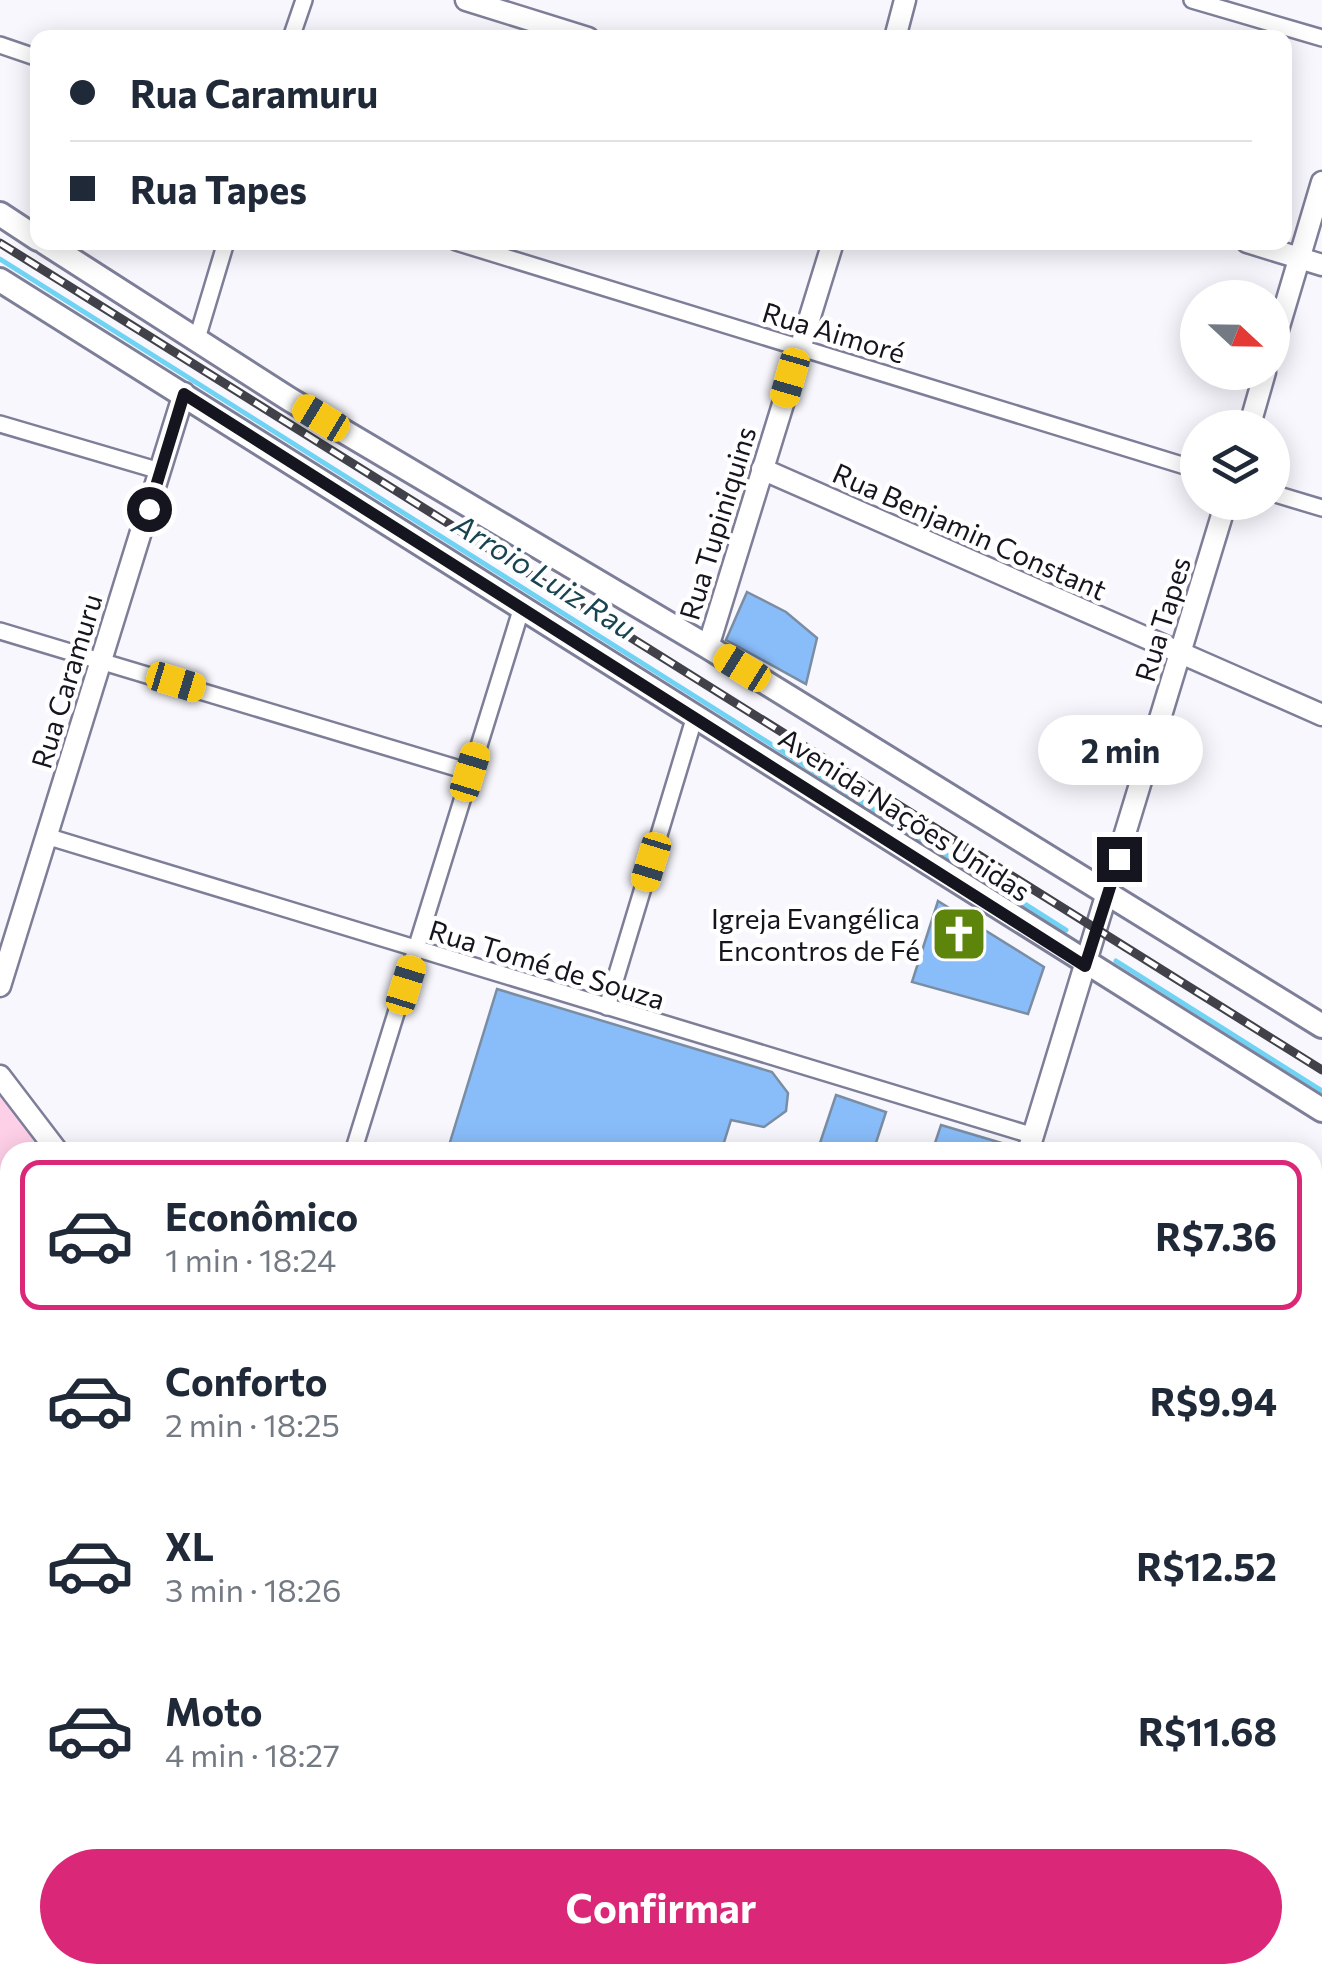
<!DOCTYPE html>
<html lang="pt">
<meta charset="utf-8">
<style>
:root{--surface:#fff;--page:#f6f6f7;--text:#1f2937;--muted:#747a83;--line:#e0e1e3;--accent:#db2777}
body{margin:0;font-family:Commissioner,sans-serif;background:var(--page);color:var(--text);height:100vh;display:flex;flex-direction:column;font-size:38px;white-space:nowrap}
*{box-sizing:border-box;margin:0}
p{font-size:32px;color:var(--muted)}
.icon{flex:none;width:55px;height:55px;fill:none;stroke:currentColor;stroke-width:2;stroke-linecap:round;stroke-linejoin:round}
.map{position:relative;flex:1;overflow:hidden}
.drawer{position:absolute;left:0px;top:1142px;width:1322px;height:842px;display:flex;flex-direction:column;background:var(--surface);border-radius:30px 30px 0 0;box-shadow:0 5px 25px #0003}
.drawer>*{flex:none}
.top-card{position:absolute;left:30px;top:30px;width:1262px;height:220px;border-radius:20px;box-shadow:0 5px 25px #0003;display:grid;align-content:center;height:220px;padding:0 40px;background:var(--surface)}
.needle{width:65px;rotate:112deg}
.buttons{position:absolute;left:1180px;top:280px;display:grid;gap:20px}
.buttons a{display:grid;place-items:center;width:110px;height:110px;border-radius:50%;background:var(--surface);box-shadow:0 5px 25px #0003;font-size:50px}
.end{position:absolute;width:45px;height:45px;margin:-22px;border:12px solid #15151f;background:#fff;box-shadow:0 0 0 5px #fff}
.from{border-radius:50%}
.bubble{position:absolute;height:70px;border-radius:35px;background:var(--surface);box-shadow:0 5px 25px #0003;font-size:32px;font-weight:700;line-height:70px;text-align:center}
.car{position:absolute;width:30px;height:60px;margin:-30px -15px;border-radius:12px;box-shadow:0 0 8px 2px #0007;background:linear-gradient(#f5c518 24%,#345 0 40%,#f5c518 0 76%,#345 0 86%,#f5c518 0)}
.top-card b{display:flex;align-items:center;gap:35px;height:95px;font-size:38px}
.top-card b+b{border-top:2px solid var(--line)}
.top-card i{width:25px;height:25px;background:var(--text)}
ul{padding:18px 0 0;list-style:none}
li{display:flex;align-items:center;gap:30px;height:150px;margin:0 20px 15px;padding:0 20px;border:5px solid transparent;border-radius:20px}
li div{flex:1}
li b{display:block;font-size:38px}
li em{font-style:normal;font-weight:700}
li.selected{border-color:var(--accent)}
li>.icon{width:90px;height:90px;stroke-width:1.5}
.cta{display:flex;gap:20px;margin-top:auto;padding:20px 40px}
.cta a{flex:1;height:115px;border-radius:60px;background:var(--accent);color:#fff;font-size:40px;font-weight:700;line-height:115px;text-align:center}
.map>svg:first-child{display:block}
.green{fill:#fed0e8}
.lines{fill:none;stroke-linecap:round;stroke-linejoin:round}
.stream{stroke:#70d3f3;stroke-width:5}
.building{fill:#89bdfa;stroke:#7a8da3;stroke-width:2.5}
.lane-casing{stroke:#7d7e98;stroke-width:12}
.street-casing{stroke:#7d7e98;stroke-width:20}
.secondary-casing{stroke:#7d7e98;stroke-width:25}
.primary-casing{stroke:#7d7e98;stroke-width:28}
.lane{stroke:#fff;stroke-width:8}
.street{stroke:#fff;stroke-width:15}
.secondary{stroke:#fff;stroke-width:20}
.primary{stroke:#fff;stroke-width:22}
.rail-casing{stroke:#41414a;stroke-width:9}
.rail{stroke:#fff;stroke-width:5;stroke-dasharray:15;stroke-linecap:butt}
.route{stroke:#15151f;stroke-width:12}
.labels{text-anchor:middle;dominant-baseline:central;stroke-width:9;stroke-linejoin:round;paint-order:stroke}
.street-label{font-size:28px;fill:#15151f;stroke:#fff}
.poi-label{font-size:28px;fill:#15151f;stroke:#fff;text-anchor:end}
.water-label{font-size:30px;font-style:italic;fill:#184451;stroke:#fff}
</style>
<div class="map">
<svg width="1322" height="1983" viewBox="0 0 1322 1983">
<rect width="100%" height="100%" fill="#f7f7fd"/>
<polygon class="green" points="0,1092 47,1152 10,1152 10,1200 0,1187"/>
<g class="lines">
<g class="stream">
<polyline points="0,259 1066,930"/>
<polyline points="1116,961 1322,1091"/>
</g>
</g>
<g class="building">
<polygon points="747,592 786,612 817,638 806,684 726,640"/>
<polygon points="938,901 1044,967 1028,1014 912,982"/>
<polygon points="497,989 772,1072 788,1093 786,1111 764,1127 731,1120 721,1152 682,1148 680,1152 447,1152"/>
<polygon points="836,1095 886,1112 873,1152 817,1152"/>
<polygon points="941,1125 1015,1147 1015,1152 932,1152"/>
</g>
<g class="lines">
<g class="lane-casing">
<g id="lane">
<polyline points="1312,1809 1322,1811"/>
<polyline points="256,1975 283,1983"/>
<polyline points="393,1975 404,1983"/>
<polyline points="200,1982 206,1975"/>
<polyline points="466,1983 467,1975"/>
</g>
</g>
<g class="street-casing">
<g id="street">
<polyline points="1192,0 1322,38"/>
<polyline points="291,38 304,0"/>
<polyline points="0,45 38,58"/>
<polyline points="456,242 1198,470"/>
<polyline points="196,342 226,242"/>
<polyline points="0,424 160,471"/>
<polyline points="1272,493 1322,508"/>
<polyline points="0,631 470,772"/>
<polyline points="46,836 1034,1136"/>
<polyline points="607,1007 695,716"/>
<polyline points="353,1152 522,607"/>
<polyline points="0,1499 10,1491"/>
<polyline points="1312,1692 1322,1695"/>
<polyline points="0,1887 10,1900"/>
<polyline points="73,1975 80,1983"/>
<polyline points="692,1983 694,1975"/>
</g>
</g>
<g class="secondary-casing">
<g id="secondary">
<polyline points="466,0 588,38"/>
<polyline points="895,38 905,0"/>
<polyline points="1247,242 1322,265"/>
<polyline points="1272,350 1322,182"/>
<polyline points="1249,428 1265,372"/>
<polyline points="762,469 1322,715"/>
<polyline points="708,647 833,242"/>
<polyline points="0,986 184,393"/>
<polyline points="0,1076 58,1152"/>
<polyline points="1028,1152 1226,502"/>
<polyline points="0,1207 10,1220"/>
<polyline points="1312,1494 1322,1462"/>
<polyline points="0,1547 10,1559"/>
<polyline points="1312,1564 1322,1533"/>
<polyline points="1312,1960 1322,1962"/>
<polyline points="0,1972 10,1964"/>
<polyline points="770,1975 801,1983"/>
<polyline points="1206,1975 1241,1983"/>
<polyline points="1260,1983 1263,1975"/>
</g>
</g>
<g class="primary-casing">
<g id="primary">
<polyline points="0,214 38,239"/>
<polyline points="44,242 289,399 708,647 1322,1026"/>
<polyline points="0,280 1322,1110"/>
</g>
</g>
<use href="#lane" class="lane"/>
<use href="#street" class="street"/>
<use href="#secondary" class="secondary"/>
<use href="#primary" class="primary"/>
<g class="rail-casing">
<polyline id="rail" points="0,243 1322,1070"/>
</g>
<use href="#rail" class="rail"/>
</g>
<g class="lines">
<polyline class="route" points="149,509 184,394 1085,966 1119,859"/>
</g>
<defs>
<g id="church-square" transform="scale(2.875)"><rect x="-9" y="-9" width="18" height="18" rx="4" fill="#5e850b" stroke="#fff"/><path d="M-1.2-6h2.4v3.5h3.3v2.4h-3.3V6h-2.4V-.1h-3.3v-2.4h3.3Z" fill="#fff"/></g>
</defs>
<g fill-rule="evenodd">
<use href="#church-square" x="959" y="934"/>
</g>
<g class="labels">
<g class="street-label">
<text transform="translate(834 332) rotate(17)">Rua Aimoré</text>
<text transform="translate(717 523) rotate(-73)">Rua Tupiniquins</text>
<text transform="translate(970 531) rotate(24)">Rua Benjamin Constant</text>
<text transform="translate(1162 619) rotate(-73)">Rua Tapes</text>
<text transform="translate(66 681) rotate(-73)">Rua Caramuru</text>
<text transform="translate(905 814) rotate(33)">Avenida Nações Unidas</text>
<text transform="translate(547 964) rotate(17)">Rua Tomé de Souza</text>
</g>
<g class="poi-label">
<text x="920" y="918">Igreja Evangélica<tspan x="920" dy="32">Encontros de Fé</tspan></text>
</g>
<g class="water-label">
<text transform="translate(545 575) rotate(32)">Arroio Luiz Rau</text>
</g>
</g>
</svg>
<div class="buttons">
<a><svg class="needle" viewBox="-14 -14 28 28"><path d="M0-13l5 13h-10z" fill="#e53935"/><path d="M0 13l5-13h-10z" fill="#747a83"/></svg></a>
<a><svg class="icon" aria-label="layers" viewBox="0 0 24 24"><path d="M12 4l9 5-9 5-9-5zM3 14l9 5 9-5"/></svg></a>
</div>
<i class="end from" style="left:149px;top:509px"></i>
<i class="end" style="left:1119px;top:859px"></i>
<div class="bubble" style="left:1038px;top:715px;width:165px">2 min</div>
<i class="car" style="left:790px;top:378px;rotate:196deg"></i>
<i class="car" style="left:321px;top:418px;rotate:301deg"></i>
<i class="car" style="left:742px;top:668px;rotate:302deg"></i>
<i class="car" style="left:176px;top:682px;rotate:107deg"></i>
<i class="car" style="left:470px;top:772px;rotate:17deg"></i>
<i class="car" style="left:651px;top:862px;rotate:197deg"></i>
<i class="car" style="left:406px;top:985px;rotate:17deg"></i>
<div class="top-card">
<b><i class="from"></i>Rua Caramuru</b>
<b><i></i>Rua Tapes</b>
</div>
<section class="drawer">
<ul>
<li class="selected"><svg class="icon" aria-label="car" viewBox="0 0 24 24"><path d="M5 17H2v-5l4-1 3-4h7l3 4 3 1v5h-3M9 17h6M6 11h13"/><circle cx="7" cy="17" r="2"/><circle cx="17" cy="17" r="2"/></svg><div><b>Econômico</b><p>1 min · 18:24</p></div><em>R$7.36</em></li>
<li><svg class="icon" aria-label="car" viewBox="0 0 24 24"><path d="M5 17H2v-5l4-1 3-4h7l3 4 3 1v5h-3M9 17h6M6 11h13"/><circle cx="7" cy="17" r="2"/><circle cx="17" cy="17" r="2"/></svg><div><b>Conforto</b><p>2 min · 18:25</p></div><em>R$9.94</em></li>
<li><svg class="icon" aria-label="car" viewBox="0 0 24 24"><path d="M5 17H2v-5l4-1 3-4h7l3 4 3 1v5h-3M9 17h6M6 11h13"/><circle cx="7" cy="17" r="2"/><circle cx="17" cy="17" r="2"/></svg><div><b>XL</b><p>3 min · 18:26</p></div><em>R$12.52</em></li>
<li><svg class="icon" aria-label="car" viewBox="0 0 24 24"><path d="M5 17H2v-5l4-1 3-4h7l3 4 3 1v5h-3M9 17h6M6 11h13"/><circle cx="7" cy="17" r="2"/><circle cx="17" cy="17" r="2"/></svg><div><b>Moto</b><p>4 min · 18:27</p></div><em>R$11.68</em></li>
</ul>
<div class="cta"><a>Confirmar</a></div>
</section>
</div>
